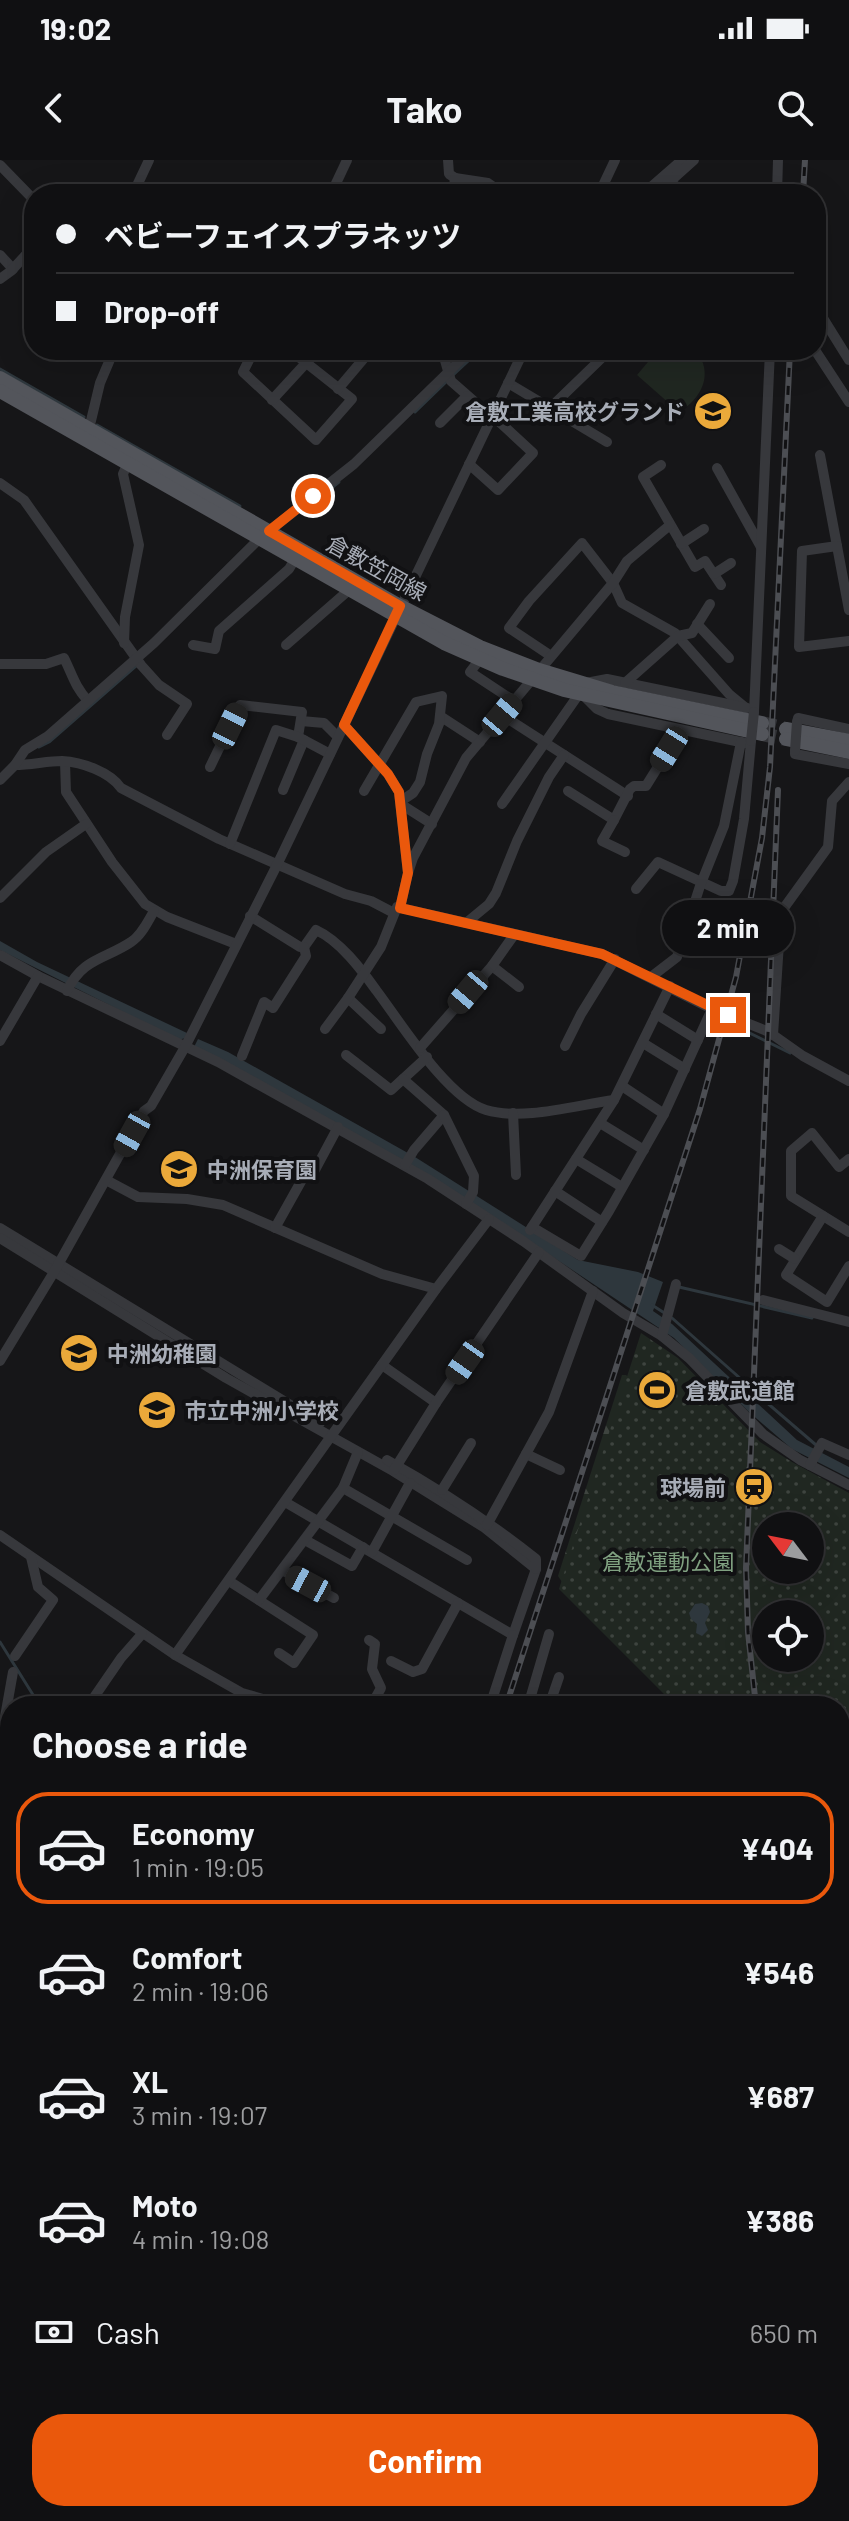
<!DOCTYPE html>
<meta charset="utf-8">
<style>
:root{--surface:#101012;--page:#1e1e20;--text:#f1f3f6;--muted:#9c9d9f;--line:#303032;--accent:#ea580c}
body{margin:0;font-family:Barlow,"Noto Sans JP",sans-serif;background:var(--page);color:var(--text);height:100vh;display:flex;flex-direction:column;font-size:30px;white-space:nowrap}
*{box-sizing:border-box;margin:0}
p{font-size:26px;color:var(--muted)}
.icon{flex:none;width:44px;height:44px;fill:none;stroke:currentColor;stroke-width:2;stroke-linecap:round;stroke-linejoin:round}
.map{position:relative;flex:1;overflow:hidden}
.panel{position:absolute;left:0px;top:1536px;width:850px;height:826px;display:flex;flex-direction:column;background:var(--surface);border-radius:32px 32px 0 0;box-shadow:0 8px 32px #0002,0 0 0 2px var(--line)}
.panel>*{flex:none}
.hud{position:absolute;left:24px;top:24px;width:802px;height:176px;border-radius:32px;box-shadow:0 8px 32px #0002,0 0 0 2px var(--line);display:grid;align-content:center;height:176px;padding:0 32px;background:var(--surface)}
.needle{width:52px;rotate:302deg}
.fabs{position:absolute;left:752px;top:1352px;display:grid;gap:16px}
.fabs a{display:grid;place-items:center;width:72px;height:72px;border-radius:50%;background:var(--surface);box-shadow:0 8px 32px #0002,0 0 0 2px var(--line);font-size:40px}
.end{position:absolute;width:36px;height:36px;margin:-18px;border:10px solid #ea580c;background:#fff;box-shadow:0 0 0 4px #fff}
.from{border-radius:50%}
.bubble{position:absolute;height:56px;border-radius:28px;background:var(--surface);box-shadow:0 8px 32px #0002,0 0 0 2px var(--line);font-size:26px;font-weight:700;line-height:56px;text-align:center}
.car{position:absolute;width:24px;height:48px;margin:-24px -12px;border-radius:10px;box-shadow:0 0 6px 2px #0007;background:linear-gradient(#222 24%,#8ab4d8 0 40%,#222 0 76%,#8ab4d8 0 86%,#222 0)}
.hud b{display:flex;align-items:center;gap:28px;height:76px;font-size:30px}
.hud b+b{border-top:2px solid var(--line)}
.hud i{width:20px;height:20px;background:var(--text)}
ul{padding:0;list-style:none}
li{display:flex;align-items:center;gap:24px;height:112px;margin:0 16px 12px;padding:0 16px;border:4px solid transparent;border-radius:32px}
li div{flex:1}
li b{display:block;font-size:30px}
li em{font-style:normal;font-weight:700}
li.on{border-color:var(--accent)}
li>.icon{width:72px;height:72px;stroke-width:1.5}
h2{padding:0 32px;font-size:36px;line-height:96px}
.pay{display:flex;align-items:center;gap:20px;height:88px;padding:0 32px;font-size:30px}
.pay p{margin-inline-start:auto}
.primary-button{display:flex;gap:16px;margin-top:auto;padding:16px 32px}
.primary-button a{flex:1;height:92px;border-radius:32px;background:var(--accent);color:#fff;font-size:32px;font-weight:700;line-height:92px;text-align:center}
.status{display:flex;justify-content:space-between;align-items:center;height:56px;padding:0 40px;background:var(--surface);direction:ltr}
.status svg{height:22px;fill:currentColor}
header{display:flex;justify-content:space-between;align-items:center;height:104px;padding:0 32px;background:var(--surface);font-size:36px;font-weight:700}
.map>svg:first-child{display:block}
.grass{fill:#202721}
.forest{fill:url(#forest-firs)}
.park{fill:url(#park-dots);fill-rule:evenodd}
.water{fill:#2e373d}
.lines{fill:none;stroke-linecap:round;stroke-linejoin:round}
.stream{stroke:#2e373d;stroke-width:3}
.major-tunnel{stroke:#333438;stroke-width:14;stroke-dasharray:14 7;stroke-linecap:butt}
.minor{stroke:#37383c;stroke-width:10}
.major{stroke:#53555b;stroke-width:14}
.rail-casing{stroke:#4c4e53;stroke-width:6}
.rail{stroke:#111113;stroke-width:3;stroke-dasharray:9;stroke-linecap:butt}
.minor-bridge{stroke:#37383c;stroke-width:10}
.route{stroke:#ea580c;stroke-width:10}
.labels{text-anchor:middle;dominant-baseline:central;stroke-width:8;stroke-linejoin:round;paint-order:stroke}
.poi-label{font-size:22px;font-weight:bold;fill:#a8adb7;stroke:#111113;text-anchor:start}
.street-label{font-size:22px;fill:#a8adb7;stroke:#111113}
.park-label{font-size:22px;fill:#80a181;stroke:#111113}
</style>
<div class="status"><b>19:02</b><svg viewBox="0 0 49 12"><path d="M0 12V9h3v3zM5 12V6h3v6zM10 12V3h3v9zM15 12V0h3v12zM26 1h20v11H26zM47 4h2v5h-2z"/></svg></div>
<header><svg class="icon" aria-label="back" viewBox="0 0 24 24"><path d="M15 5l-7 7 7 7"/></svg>Tako<svg class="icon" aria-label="search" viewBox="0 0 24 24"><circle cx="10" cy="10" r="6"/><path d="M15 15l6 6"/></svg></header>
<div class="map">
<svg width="849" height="2361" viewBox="0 0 849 2361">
<defs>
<pattern id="forest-firs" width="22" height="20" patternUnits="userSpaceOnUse" patternTransform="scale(2)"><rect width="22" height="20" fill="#202721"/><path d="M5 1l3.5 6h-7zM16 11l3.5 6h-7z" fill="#3e443f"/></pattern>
<pattern id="park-dots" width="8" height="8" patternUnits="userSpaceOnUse" patternTransform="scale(2)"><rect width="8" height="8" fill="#202721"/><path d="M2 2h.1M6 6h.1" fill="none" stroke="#3e443f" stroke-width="1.8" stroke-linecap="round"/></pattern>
</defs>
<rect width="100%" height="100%" fill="#161618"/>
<path class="grass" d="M658,190h38c18,24 6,48 -17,62l-42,-37z"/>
<polygon class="forest" points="622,1215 626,1215 629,1218 564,1425 558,1416"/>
<path class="park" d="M641,1173l37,25 82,84 32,20 57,31v471l-9,-15v-243h-164l-117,-117zM766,1366h44v44h-44zM766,1454h44v44h-44z"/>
<g class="water">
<polygon points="0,781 37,802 187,873 185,878 179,880 0,790"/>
<polygon points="198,879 228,892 415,997 578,1100 638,1112 663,1122 653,1151 672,1164 797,1280 849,1307 849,1318 792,1289 749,1252 674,1178 529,1081 194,887"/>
<polygon points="702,1443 708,1446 710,1452 705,1463 708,1470 702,1476 696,1473 697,1464 691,1459 689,1453 695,1444"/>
</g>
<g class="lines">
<g class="stream">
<polyline points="0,209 84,257"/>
<polyline points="452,216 480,190"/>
<polyline points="415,252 447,221"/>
<polyline points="97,265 240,346"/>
<polyline points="314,342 339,322"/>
<polyline points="39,587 49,582 137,505"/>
<polyline points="711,854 790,893"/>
<polyline points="679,1127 812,1158"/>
<polyline points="652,1145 666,1154"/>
<polyline points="672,1158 750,1227"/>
<polyline points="758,1235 816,1285"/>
<polyline points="0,1482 40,1546"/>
</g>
<g class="major-tunnel">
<polyline points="762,563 786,569"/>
<polyline points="762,574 786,579"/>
</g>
<g class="minor">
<polyline points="448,0 449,14 455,18"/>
<polyline points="0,5 34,40"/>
<polyline points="671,22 685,34"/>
<polyline points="133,34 149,0"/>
<polyline points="331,34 347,0"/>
<polyline points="453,34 455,18 488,23 504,34"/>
<polyline points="599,34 615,0"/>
<polyline points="643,34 682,0"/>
<polyline points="656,34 694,0"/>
<polyline points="777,34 778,0"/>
<polyline points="0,95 13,109"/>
<polyline points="0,119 11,111 34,86"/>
<polyline points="816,147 849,200"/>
<polyline points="172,190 179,195"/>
<polyline points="254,190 243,212 316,280 352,239 290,190"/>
<polyline points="434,190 444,197 451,221 492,257"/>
<polyline points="815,190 849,242"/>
<polyline points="508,223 607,282"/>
<polyline points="338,229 371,190"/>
<polyline points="272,240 318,190"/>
<polyline points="550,248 610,190"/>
<polyline points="440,263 467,236"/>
<polyline points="89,269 100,223 114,190"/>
<polyline points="820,295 837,386"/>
<polyline points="469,304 498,330 533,293 492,255"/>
<polyline points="661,305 643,317 695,407 705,401 721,425"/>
<polyline points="717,308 761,387"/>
<polyline points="0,323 24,340 141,505 159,525 187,544 167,575"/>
<polyline points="681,384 704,369"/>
<polyline points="714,414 731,403"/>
<polyline points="849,450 837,386 802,391 799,487 849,481"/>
<polyline points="697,464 729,498"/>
<polyline points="124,483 125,457 139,385 123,314 130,298"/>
<polyline points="193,485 215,489 219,471 289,409 295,399"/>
<polyline points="286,485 349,430"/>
<polyline points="551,496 509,468 529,441 582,383 613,423 622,443 675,473 729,534 746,548"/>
<polyline points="480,499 470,512 514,541"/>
<path d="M0,504h46l18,-6c9,18 10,27 24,43"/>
<polyline points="586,523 607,519 747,548"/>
<polyline points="625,523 678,476 692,473 710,444"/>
<polyline points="583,535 597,549 608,554 745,583"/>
<polyline points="754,552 770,190"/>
<polyline points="502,555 628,636"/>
<polyline points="440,556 480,582"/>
<polyline points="301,561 324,563 338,577"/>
<polyline points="797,562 798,558 849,569"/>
<polyline points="344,565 388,614 399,632 408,713 400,748"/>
<polyline points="795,591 795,594 849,604"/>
<polyline points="65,602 66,632 112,702 145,744 167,757 236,784"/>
<path d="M15,605c16,0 32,-4 47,-4 20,1 48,11 59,27l98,51 126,55 26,7 23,12"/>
<polyline points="210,607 240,545 302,552 298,577"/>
<polyline points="0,620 15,605 25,590 48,576 154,483 259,379 354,304 471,190"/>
<polyline points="283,630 304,580"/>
<polyline points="364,631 416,542 442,536 439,564 427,594 420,622 413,633 401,641"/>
<polyline points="568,631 614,660 630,629 634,626 646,626 669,589"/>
<polyline points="502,644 579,534"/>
<polyline points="402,645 432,664"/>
<polyline points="614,660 602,681 625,692"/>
<polyline points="230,684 276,570 298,577 330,594"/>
<polyline points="408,713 413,698 466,598 613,423 627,401 670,365"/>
<polyline points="636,729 658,702 721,731 729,731 733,721 744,659 751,581"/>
<polyline points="0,738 46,692 86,664"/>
<path d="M250,756l50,31h4l12,-17c24,11 45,39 60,60 25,33 71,108 110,120 37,11 90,-5 128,-10"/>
<polyline points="466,763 489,744 496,733 517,681 549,617 564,595"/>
<polyline points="0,795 38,816 218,902 428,1019 523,1081 623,1153 662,1176 689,1198 763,1274 800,1300 849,1325"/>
<polyline points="492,806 519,827"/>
<polyline points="651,817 677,797 700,726 724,666 741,582"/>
<path d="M67,831c15,-33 39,-32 64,-49 11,-7 17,-21 23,-31"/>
<polyline points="348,838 381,869"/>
<polyline points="656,854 698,880"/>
<polyline points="325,869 348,838 381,787 397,747 602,794 712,849 769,872 803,896 849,921"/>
<polyline points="773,875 781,752 828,687 832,641 849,622"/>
<polyline points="0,881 38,816"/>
<polyline points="643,883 685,909"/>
<polyline points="565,886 581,854 615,799"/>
<polyline points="420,888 492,806 514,775"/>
<polyline points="346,895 391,930 427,897"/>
<polyline points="242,896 264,842 273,848 306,796 304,787"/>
<polyline points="403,919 444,955 414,990 405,1005"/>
<polyline points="622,926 664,954"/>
<polyline points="513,953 516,1015"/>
<polyline points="444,955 474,1016 473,1032 466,1044"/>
<polyline points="600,963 644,990"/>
<polyline points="576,999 622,1027"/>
<polyline points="849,999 839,1007 812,973 791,991 791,1036 849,1072"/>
<polyline points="106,1020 138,1037 187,1039 223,1045 382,1114 436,1129"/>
<polyline points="555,1031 602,1062"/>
<polyline points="823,1056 786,1115 827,1142 849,1106"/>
<polyline points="532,1067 581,1096 609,1051 664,954 712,849"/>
<polyline points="0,1068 320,1263"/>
<polyline points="275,1068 308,1009 315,1010 338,967"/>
<polyline points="530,1070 614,940 670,826"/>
<polyline points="0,1078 226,1218 393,1311 485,1368 536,1409 513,1475 285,1342"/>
<polyline points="779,1089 795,1099"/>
<polyline points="763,1140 849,1162"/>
<polyline points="662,1176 676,1124"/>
<polyline points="0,1201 54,1112 144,951 151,946 185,887 277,705 524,190"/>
<polyline points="382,1205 436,1243"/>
<polyline points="526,1294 560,1310"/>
<path d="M387,1300c54,30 100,60 149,99v10"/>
<polyline points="810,1305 822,1283 849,1295"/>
<polyline points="394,1310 436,1243 539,1092"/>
<polyline points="343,1328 467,1400"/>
<polyline points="442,1330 471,1283"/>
<polyline points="487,1365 549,1252 593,1131"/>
<polyline points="0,1375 175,1495 242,1533 287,1546"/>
<polyline points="305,1380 352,1406 363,1387"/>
<polyline points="372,1392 410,1323"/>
<polyline points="282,1410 334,1438"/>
<polyline points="229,1421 313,1475 294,1503 279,1493"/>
<polyline points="259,1440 343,1328 358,1292"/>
<polyline points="369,1480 375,1484 372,1509 381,1528 371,1546"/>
<polyline points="175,1495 436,1129 489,1059"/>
<polyline points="15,1496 53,1440 38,1427 31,1397"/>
<polyline points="391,1501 413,1512 422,1509 458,1443"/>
<polyline points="88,1546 121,1498 142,1474"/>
<polyline points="490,1546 513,1475"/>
<polyline points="528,1546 549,1474"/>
<polyline points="549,1546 559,1517"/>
<polyline points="5,1557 13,1512"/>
<polyline points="0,1629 10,1610"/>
<polyline points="9,1738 10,1736"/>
<polyline points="0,1778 10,1783"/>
<polyline points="0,1851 10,1859"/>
<polyline points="0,1882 10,1894"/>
<polyline points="840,1895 849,1907"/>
<polyline points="840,1983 849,1975"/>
<polyline points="0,2099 9,2040"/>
<polyline points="840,2150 849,2142"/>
<polyline points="0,2197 10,2210"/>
<polyline points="0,2236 10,2250"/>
<polyline points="840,2298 849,2291"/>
<polyline points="0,2311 10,2322"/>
<polyline points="44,2352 64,2361"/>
<polyline points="107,2352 108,2361"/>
<polyline points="211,2352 229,2360"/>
<polyline points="351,2352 360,2361"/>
<polyline points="550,2352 553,2361"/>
<polyline points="623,2352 627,2361"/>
<polyline points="637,2352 646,2361"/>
<polyline points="777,2352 788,2361"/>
<polyline points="422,2360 436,2361"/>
<polyline points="173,2361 179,2352"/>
<polyline points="262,2361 265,2352"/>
<polyline points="517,2361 531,2352"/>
<polyline points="836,2361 849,2350"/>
</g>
<g class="major">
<polyline points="0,218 400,446 480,487 539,510 612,532 762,563"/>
<polyline points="0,231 444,483 503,509 564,530 762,574"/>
<polyline points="786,569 849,581"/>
<polyline points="786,579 849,592"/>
<polyline points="0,1814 10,1817"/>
<polyline points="840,2154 849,2164"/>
</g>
<g class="rail-casing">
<g id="rail">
<polyline points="803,34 805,0"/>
<polyline points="506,1546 700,949 736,817 762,678 770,607 790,190"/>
<polyline points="756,1546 748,1472 746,1408 778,630"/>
<polyline points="840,1799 849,1816"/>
<polyline points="247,2361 249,2352"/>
</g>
</g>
<use href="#rail" class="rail"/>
<g class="minor-bridge">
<polyline points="751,581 754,552"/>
<polyline points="795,591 797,562"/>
</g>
</g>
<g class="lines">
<polyline class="route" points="313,336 269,371 400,446 344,565 388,614 399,632 408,713 400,748 602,794 728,855"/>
</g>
<defs>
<g id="school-disc" transform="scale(2)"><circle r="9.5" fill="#eba93a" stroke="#111113"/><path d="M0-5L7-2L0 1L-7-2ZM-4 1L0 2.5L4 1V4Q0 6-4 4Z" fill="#111"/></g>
<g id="stadium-disc" transform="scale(2)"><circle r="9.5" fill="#eba93a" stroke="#111113"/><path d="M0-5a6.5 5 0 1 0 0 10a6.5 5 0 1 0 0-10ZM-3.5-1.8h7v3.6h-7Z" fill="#111"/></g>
<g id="station-disc" transform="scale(2)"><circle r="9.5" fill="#eba93a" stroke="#111113"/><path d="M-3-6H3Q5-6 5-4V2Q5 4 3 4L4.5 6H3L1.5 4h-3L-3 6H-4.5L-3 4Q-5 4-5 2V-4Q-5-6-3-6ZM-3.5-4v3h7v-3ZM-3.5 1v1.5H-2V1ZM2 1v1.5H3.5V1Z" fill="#111"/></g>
</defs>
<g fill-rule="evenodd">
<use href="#school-disc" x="713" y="251"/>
<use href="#school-disc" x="179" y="1009"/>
<use href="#school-disc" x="79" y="1193"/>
<use href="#stadium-disc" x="657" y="1230"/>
<use href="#school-disc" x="157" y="1250"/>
<use href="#station-disc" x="754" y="1327"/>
</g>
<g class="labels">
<g class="poi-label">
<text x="685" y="251" text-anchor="end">倉敷工業高校グランド</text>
<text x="207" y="1009">中洲保育園</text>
<text x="107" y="1193">中洲幼稚園</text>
<text x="685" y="1230">倉敷武道館</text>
<text x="185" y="1250">市立中洲小学校</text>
<text x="726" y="1327" text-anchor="end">球場前</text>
</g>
<g class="street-label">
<text transform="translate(377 407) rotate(29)">倉敷笠岡線</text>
</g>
<g class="park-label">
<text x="668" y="1401">倉敷運動公園</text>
</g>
</g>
</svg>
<div class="fabs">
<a><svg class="needle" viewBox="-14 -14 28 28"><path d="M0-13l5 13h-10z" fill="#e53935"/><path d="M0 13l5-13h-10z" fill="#9c9d9f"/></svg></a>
<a><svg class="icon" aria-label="locate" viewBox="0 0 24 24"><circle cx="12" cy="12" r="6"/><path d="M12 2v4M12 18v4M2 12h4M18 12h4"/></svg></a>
</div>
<i class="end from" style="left:313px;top:336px"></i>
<i class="end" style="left:728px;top:855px"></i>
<div class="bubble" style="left:662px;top:740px;width:132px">2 min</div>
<i class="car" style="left:502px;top:555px;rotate:40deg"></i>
<i class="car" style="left:230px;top:566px;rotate:26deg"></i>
<i class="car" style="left:669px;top:589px;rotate:212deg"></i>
<i class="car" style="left:468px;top:832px;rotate:220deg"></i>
<i class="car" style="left:132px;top:974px;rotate:209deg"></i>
<i class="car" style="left:465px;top:1202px;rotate:215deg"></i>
<i class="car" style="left:308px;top:1424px;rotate:298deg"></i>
<div class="hud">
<b><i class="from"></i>ベビーフェイスプラネッツ</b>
<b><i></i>Drop-off</b>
</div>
<section class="panel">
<h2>Choose a ride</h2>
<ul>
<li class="on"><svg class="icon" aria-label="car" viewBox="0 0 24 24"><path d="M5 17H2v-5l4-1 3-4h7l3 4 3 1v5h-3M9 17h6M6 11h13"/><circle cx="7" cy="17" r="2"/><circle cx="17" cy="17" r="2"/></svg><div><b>Economy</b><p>1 min · 19:05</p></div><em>¥404</em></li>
<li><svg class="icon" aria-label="car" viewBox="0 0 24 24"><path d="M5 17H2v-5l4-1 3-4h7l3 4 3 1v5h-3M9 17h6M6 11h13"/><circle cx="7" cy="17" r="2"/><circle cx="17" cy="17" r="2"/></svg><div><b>Comfort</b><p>2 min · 19:06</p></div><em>¥546</em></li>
<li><svg class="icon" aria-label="car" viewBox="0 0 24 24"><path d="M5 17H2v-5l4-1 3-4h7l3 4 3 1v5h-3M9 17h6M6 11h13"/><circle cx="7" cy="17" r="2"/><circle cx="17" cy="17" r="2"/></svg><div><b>XL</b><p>3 min · 19:07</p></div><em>¥687</em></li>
<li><svg class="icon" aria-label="car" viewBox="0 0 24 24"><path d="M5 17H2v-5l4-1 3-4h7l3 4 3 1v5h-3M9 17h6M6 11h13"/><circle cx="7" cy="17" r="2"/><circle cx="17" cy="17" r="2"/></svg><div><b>Moto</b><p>4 min · 19:08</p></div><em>¥386</em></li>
</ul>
<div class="pay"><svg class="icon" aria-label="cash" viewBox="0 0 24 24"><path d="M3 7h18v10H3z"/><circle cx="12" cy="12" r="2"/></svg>Cash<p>650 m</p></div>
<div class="primary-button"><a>Confirm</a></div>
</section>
</div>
